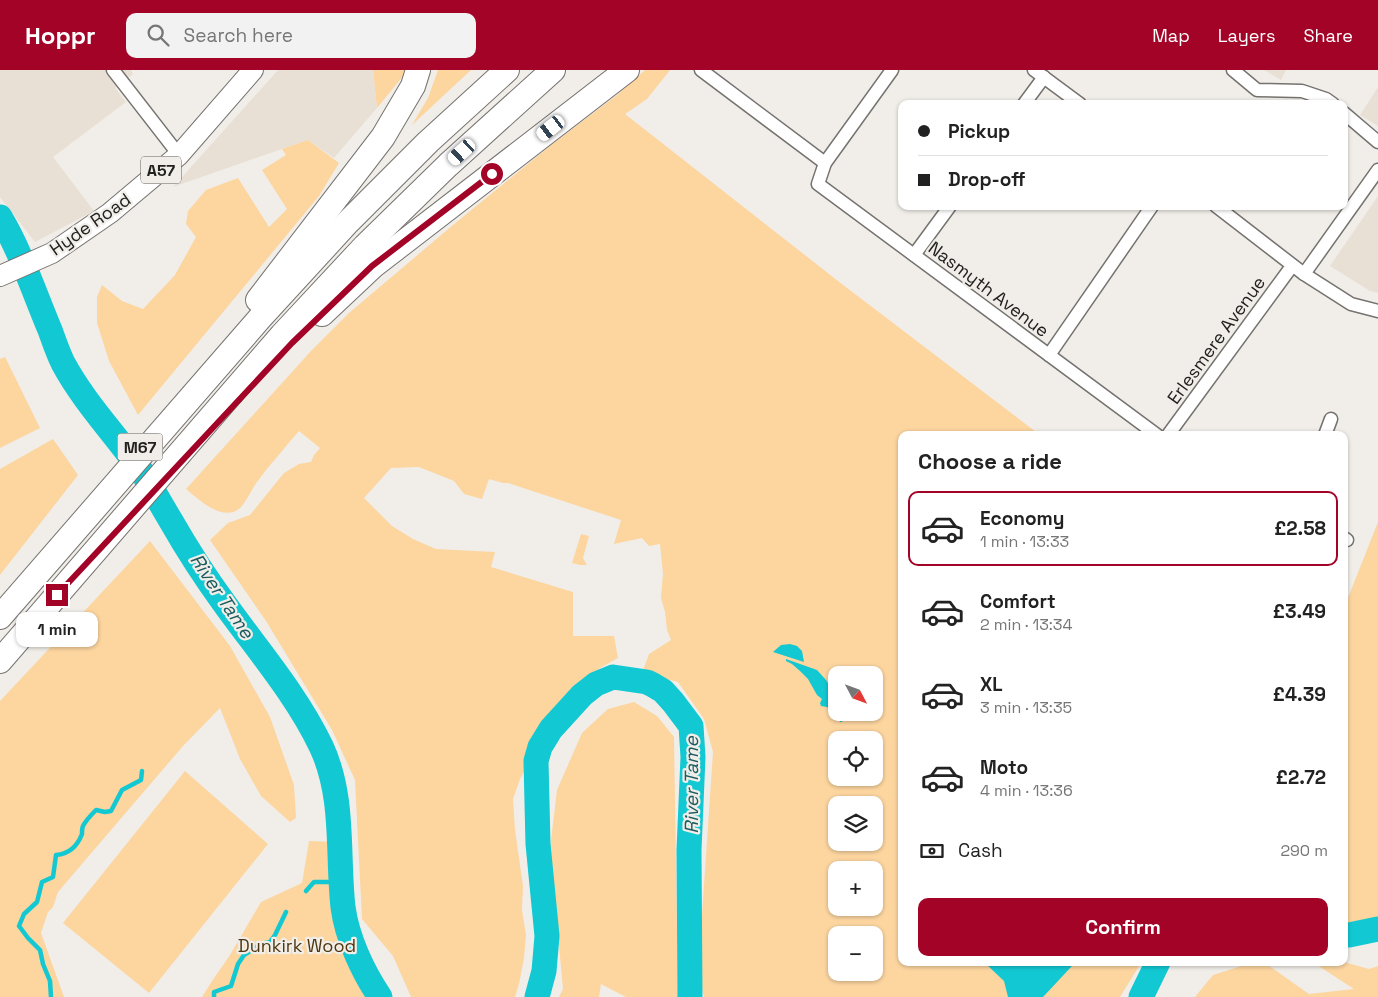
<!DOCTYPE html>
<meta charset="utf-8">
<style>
:root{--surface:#fff;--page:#f2f2f2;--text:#222;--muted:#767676;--line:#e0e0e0;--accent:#a20326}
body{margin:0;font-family:"Space Grotesk",sans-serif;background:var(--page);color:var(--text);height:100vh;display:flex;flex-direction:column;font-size:19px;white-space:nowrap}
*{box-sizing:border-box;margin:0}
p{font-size:16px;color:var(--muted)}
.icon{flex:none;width:28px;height:28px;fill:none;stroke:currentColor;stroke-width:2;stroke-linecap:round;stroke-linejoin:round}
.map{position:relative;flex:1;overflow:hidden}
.side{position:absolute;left:898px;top:361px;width:450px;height:535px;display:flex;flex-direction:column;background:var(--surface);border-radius:10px;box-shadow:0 1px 4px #0004}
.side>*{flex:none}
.banner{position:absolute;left:898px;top:30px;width:450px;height:110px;border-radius:10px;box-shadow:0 1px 4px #0004;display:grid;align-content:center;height:110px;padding:0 20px;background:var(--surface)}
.needle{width:32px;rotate:131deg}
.fabs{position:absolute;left:828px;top:596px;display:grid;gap:10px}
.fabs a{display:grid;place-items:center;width:55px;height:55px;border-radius:10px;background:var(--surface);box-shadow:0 1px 4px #0004;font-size:25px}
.end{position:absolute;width:22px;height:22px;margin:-11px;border:6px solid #a20326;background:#fff;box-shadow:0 0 0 2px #fff}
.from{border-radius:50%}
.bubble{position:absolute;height:35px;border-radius:10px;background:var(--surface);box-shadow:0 1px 4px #0004;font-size:16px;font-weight:700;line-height:35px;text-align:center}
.car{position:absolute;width:15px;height:30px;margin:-15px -8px;border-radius:6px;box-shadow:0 0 4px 1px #0007;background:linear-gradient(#fff 24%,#345 0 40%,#fff 0 76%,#345 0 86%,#fff 0)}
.banner b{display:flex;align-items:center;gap:18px;height:48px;font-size:19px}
.banner b+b{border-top:1px solid var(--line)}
.banner i{width:12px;height:12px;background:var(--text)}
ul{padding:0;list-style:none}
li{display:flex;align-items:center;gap:15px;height:75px;margin:0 10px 8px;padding:0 10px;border:2px solid transparent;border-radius:10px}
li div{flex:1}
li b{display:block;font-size:19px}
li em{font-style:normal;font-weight:700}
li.current{border-color:var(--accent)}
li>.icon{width:45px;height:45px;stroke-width:1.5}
h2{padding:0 20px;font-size:22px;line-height:60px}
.pay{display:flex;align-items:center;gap:12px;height:55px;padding:0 20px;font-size:19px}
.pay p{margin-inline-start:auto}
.cta{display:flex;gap:10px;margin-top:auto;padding:10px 20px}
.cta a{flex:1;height:58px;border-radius:10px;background:var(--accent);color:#fff;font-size:20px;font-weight:700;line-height:58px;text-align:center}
header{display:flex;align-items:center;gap:30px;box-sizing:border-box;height:70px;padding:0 25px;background:var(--accent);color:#fff}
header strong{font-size:24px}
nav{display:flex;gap:28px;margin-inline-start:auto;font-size:18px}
.search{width:350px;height:45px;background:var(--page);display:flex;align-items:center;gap:12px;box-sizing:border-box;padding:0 18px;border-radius:10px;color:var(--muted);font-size:19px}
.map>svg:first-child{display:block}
.built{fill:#e8e0d5}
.green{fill:#fcd59f;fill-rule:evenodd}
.water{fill:#12c8d2}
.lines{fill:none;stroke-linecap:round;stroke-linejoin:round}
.stream{stroke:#12c8d2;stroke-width:4.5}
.river{stroke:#12c8d2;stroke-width:25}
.street-casing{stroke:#75726f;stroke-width:15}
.primary-casing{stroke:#75726f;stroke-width:22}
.highway-casing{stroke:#75726f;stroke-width:26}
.street{stroke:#fff;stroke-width:12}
.primary{stroke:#fff;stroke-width:20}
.highway{stroke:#fff;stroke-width:24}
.route{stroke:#a20326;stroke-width:6}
.labels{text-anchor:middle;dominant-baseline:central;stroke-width:4.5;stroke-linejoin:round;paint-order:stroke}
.shield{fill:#f1eee9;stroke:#605e5c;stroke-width:1}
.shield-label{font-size:16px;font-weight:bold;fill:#22211f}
.street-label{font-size:18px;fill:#22211f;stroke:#f1eee9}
.park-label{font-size:18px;fill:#4f3711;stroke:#f1eee9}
.water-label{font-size:19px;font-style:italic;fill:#1c5c60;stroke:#f1eee9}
</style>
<header>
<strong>Hoppr</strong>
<div class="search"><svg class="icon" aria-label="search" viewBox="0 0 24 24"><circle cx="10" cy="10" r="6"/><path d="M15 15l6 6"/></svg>Search here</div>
<nav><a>Map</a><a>Layers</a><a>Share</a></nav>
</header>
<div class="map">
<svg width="1378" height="927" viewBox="0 0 1378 927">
<rect width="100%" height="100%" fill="#f1eee9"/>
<g class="built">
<polygon points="0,0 131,0 133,4 115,18 126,32 53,87 94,141 35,172 0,127"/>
<polygon points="278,0 373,0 377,38 334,88 308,70 173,117"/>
<polygon points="1264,0 1286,0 1281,10"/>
<polygon points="1378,17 1378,56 1360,45"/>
<polygon points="1378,126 1378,223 1370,221 1330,196"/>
</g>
<g class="green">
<polygon points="373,0 405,0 404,5 377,38"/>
<polygon points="438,0 471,0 412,55 428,28"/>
<path d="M645,0h25l-23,29 -22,15 213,167 202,154h-139v527l240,1 -21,34h-416l-6,-23 15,-222 -9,-33 -26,-37 -36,-9 7,-19 22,-14 -4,-10 -2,-18 -4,-14 2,-24 -3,-30 -11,2 -7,-8 -28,6 7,-24 -113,-37h-5l-14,-4 -7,20 -18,-5 -10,-13 -35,-14 -28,1 -27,30 28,28 21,13 23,10 59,3 -4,15 82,25v44h41l4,22 -18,10 -17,13 -32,38 -31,60 -7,20 2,31 8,56 -1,24 4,25 -2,23 -5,26 -4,13h-104l-18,-41 -31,-37 -7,-139 -23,-50 -66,-109 -56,-81 18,-17 22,-8 34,-42 15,-9 12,-2 3,-7 6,-7 -21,-17c-14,17 -29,33 -42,51 -6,8 -10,19 -17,26 -17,15 -42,-9 -54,-19l125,-138 38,-38 104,-88 97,-79 67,-51zM836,605h38v37h-38zM836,670h38v38h-38zM836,735h38v37h-38zM836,800h38v38h-38zM836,865h38v37h-38z"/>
<polygon points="308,70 339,93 319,126 138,345 109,291 97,253 97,227 102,215 122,231 143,239 175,205 196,167 186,154 188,141 206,120 238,108 269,157 287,139 262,100 286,85 282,79"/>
<polygon points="5,287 40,358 0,378 0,289"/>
<polygon points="53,369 78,405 0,505 0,399"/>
<polygon points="1378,452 1378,859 1349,865 1344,865 1344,538"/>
<polygon points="581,464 589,466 583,488 587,495 580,495 572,493"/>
<polygon points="150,471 230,576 270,647 294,715 296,748 290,752 261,726 240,689 220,638 183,676 58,822 53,837 48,842 41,863 64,927 0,927 0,631"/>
<polygon points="634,632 657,646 674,667 678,927 626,927 601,914 599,927 559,927 563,919 550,779 557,720 582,663 608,639"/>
<polygon points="185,701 268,774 149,923 63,853"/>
<path d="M309,771l31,1c1,21 0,44 3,66 4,30 20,64 37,89h-178l10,-16 18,-26 31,-53 41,-19z"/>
<polygon points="1344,892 1369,899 1378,896 1378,927 1195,927 1213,905 1254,892 1265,893 1309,924 1354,919 1314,893"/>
</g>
<g class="water">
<polygon points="790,574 797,576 802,581 804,592 773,582 781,575"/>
<polygon points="786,589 817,600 826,610 836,626 834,631 836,634 836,642 841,643 843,645 842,652 840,652 838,648 831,647 832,642 827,637 821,636 820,633 822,629 817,625 808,609 800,601 792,594 786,591"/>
<polygon points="986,893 986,892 1073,893 1072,896 1043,927 1008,927 1004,911 986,894"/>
</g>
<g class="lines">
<g class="stream">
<polyline points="306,821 314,812 341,812"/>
<path d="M51,927l-1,-16 -7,-17 -3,-14 -12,-12 -9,-12 5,-12 13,-12 5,-20 11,-5 3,-22c13,-1 21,-8 26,-21 0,-3 0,-6 1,-8 3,-6 8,-11 13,-16l9,2 6,-1 11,-21 19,-10 1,-9"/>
<polyline points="214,927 214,922 231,916 238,894 244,885 261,874 270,872 275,865 286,842"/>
</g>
<g class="river">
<path d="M0,147c21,35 34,75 50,113 4,11 8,23 13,33 22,41 55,74 81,112 9,15 18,31 27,46 16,28 34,56 53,82 33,46 72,91 97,143 24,51 16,107 22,161 4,31 20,65 37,90"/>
<polyline points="1344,865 1349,865 1378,859"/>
<polyline points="537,927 544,901 547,866 538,774 536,691 540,677 551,659 582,625 596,614 613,607 647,612 653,615 663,621 673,632 691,656 693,687 689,780 690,927"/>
<polyline points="1141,927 1158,892"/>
</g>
<g class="street-casing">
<g id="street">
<polyline points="113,0 179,85"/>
<polyline points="701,0 825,93"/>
<polyline points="892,0 825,93 818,114 1157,365"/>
<polyline points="1034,0 1080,34"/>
<polyline points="1233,0 1257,20 1302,21 1326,29 1333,34"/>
<polyline points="1024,34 1044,7"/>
<polyline points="1344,43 1378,72"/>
<polyline points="1216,136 1304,204 1351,234 1378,241"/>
<polyline points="914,185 950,136"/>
<polyline points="1304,204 1378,100"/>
<polyline points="1049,285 1152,136"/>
<polyline points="1168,365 1292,196"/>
<polyline points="1325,365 1331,349"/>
<polyline points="1344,468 1347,470"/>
</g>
</g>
<g class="primary-casing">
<polyline id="primary" points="0,206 52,183 110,143 179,85 253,0"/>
</g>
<g class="highway-casing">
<g id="highway">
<polyline points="258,230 383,67 413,16 418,0"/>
<polyline points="322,244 373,196 627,0"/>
<polyline points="0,547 260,248 348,152 428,72 507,0"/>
<polyline points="0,591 282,265 365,176 448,95 553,0"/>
</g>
</g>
<use href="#street" class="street"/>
<use href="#primary" class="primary"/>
<use href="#highway" class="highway"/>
</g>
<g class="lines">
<polyline class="route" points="57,525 292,273 372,196 492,104"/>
</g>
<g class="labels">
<g class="shield">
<rect x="141" y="86.5" width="40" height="27" rx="4"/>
<rect x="117.5" y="363.5" width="45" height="27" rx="4"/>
</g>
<g class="shield-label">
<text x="161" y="100">A57</text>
<text x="140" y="377">M67</text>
</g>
<g class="street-label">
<text transform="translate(90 154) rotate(-35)">Hyde Road</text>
<text transform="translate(989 219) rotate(37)">Nasmyth Avenue</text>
<text transform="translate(1216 270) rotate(-54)">Erlesmere Avenue</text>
</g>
<g class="park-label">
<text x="297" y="875">Dunkirk Wood</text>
</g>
<g class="water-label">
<text transform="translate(222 526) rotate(56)">River Tame</text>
<text transform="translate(691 715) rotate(-90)">River Tame</text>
</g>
</g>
</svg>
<div class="fabs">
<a><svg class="needle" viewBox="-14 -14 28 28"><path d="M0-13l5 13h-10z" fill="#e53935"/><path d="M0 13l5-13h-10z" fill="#767676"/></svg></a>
<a><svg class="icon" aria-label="locate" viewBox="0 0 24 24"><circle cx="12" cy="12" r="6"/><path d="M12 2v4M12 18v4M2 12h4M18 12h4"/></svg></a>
<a><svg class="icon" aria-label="layers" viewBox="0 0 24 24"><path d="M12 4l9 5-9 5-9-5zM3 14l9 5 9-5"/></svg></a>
<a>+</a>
<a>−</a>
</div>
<i class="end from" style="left:492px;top:104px"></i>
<i class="end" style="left:57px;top:525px"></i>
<div class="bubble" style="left:16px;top:542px;width:82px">1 min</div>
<i class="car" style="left:551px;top:58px;rotate:232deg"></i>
<i class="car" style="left:462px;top:82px;rotate:228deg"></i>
<div class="banner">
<b><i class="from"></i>Pickup</b>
<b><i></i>Drop-off</b>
</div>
<section class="side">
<h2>Choose a ride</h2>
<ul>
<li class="current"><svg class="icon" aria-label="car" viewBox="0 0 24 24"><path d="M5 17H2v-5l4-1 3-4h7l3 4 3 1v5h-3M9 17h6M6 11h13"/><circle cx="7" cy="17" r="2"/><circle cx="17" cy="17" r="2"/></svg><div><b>Economy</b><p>1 min · 13:33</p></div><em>£2.58</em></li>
<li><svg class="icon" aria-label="car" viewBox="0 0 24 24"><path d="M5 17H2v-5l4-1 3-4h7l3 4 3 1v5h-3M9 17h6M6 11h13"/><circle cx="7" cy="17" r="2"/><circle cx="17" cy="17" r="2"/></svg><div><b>Comfort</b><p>2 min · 13:34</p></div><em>£3.49</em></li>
<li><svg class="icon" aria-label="car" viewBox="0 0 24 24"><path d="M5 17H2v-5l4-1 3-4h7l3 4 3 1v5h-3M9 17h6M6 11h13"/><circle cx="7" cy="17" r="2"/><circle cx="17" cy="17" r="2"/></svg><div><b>XL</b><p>3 min · 13:35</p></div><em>£4.39</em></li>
<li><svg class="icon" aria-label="car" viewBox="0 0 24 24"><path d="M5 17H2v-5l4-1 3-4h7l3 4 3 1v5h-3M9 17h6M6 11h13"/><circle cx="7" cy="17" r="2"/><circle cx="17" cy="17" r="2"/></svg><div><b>Moto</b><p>4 min · 13:36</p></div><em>£2.72</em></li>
</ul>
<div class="pay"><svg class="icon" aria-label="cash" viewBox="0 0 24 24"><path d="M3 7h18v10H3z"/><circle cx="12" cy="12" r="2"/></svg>Cash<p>290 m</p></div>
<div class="cta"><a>Confirm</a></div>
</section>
</div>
